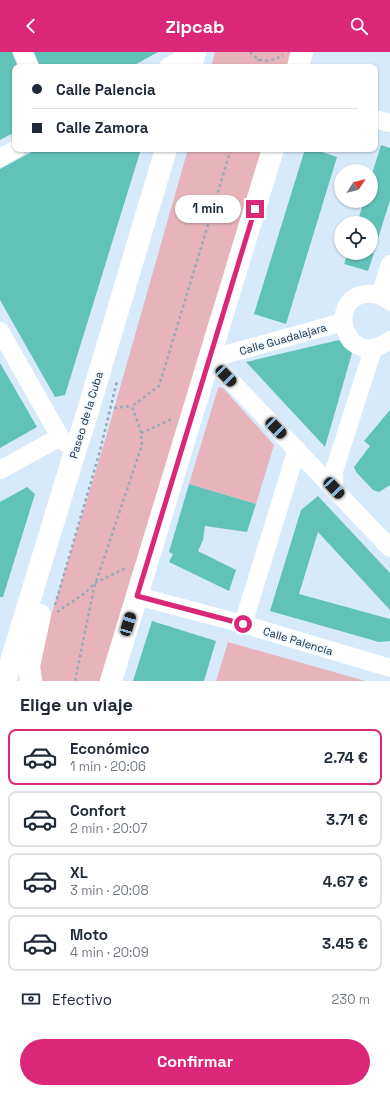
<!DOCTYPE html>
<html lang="es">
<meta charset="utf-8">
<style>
:root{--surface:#fff;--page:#f2f2f3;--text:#1f2937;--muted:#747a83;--line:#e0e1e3;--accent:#db2777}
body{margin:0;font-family:"Space Grotesk",sans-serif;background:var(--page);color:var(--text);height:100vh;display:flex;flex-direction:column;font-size:15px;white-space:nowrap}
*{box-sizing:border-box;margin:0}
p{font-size:13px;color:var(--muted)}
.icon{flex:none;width:22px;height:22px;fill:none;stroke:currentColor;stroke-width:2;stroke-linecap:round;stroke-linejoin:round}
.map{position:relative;height:629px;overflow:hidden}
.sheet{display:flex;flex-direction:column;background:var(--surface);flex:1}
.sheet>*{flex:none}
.hud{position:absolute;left:12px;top:12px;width:366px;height:88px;border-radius:8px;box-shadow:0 1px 3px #0004;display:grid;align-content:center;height:88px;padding:0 20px;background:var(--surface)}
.needle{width:26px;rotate:54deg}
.buttons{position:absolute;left:334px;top:112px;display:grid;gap:8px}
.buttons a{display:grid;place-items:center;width:44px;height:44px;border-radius:50%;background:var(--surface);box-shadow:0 1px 3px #0004;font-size:20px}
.end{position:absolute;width:18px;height:18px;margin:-9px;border:5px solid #db2777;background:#fff;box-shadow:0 0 0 2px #fff}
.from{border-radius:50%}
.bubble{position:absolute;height:28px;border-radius:14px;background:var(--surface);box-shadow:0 1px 3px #0004;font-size:13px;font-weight:800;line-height:28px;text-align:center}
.car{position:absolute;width:12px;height:24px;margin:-12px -6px;border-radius:5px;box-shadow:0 0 3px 1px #0007;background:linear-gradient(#222 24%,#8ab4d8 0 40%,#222 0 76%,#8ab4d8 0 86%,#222 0)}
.hud b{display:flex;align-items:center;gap:14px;height:38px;font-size:15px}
.hud b+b{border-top:1px solid var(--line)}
.hud i{width:10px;height:10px;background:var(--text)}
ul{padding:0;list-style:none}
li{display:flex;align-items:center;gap:12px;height:56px;margin:0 8px 6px;padding:0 12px;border:2px solid var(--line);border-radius:8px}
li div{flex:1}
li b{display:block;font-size:15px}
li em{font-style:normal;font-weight:800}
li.on{border-color:var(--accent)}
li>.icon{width:36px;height:36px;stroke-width:1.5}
h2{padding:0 20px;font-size:18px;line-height:48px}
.pay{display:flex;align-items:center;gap:10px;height:44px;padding:0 20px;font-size:15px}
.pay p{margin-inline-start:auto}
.primary-button{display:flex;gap:8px;margin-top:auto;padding:8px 20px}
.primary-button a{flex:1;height:46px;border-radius:24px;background:var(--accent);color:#fff;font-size:16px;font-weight:800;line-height:46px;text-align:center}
header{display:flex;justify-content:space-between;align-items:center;height:52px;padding:0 20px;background:var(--accent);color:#fff;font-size:18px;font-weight:800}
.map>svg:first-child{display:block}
.green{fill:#e7b4bc}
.building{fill:#61c2b9}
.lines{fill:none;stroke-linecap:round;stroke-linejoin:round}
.path{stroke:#97aabc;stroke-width:2.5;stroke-dasharray:3 3;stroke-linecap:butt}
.street{stroke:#fff;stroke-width:18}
.secondary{stroke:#fff;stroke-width:22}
.route{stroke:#db2777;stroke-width:5}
.labels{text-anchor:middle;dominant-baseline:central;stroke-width:3;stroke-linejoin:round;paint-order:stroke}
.street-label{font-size:11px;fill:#1a2c3d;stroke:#ecf6ff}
</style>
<header><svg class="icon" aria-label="back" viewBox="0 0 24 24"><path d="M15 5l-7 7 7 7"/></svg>Zipcab<svg class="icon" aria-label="search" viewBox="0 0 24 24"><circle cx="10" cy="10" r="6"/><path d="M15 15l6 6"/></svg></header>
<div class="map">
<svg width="390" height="629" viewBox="0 0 390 629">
<rect width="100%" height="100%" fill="#d7eafc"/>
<g class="green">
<polygon points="215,0 291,0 288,7 291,7 288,15 211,15"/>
<polygon points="188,97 263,97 100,629 37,629 49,570 104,392"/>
<polygon points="219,335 223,336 274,393 256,452 189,432 218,336"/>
<polygon points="228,590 355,626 365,629 216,629"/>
</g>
<g class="building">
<polygon points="0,0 12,0 18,15 15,15 15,80 0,88"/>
<polygon points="34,0 158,0 131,15 40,15"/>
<polygon points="381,93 390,96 390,148 374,200 371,200 371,171 357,171 364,149 371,149 371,125"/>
<polygon points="37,97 141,97 65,343 55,345 0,248 0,117"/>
<polygon points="305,97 313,97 337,105 286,272 254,262"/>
<polygon points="348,201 374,201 368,219 344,212"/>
<polygon points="339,288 344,295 352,301 325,395 246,310"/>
<polygon points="0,311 37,375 0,396"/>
<polygon points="390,358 390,433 379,440 373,438 356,420 354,415 370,394 364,389"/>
<polygon points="189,432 256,452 247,480 205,474 203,488 198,499 236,518 229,539 169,510 173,502 169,500"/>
<polygon points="27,435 35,442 3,545 0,545 0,450"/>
<polygon points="318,444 390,521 390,558 318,480 299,542 390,567 390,589 379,590 270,559 301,458"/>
<polygon points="152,569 216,589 204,629 133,629"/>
</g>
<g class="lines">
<g class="path">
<path d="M250,0c10,12 21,10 33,3"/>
<polyline points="256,15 259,7"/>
<polyline points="114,356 132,354"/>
<polyline points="141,381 172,367"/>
<polyline points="55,553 100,399 117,329"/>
<polyline points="57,560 85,541 95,531 126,516"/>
<polyline points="75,629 94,536 142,393 141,380 132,354 159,334 231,97"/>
</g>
<g class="street">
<polyline points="22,0 30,15"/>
<polyline points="168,15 193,0"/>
<polyline points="375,67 390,71"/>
<polyline points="0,106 16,97"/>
<polyline points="380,243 390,212"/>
<path d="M390,250c-7,-7 -16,-9 -25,-8 -41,7 -18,78 25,46"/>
<polyline points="0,279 60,385 67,392 76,396"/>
<polyline points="210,307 390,496"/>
<polyline points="210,307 343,270"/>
<polyline points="0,418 60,385"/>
<polyline points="334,436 334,419 373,297"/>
<polyline points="137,544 243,572 390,616"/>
<polyline points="243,572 297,397"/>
</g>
<g class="secondary">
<polyline points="191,15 195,0"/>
<polyline points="298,15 302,0"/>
<polyline points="5,629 76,396 84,372 166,97"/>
<polyline points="31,629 29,614 40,563"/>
<polyline points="111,629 273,97"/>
</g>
</g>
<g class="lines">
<polyline class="route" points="243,572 137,544 255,157"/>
</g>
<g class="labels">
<g class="street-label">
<text transform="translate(283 287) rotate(-16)">Calle Guadalajara</text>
<text transform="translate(86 363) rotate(-73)">Paseo de la Cuba</text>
<text transform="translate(298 589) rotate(17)">Calle Palencia</text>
</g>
</g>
</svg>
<div class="buttons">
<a><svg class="needle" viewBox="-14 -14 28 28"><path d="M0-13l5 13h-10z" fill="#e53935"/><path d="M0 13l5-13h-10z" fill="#747a83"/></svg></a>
<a><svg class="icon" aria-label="locate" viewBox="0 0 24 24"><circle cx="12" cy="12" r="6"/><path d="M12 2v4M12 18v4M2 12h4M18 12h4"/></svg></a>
</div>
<i class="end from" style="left:243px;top:572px"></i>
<i class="end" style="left:255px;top:157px"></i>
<div class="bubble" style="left:175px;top:143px;width:66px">1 min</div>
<i class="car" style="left:226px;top:324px;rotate:136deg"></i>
<i class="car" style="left:276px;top:376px;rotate:136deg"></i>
<i class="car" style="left:334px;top:436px;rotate:137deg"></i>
<i class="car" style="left:128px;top:572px;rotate:17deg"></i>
<div class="hud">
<b><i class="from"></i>Calle Palencia</b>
<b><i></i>Calle Zamora</b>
</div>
</div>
<section class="sheet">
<h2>Elige un viaje</h2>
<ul>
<li class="on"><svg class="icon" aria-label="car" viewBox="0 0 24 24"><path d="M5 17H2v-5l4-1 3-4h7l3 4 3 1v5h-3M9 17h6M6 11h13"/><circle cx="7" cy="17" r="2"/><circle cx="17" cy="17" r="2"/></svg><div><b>Económico</b><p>1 min · 20:06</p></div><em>2.74 €</em></li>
<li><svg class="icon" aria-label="car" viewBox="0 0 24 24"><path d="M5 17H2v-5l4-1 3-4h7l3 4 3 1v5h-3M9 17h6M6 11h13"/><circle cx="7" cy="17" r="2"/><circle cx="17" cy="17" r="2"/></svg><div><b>Confort</b><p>2 min · 20:07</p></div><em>3.71 €</em></li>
<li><svg class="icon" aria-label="car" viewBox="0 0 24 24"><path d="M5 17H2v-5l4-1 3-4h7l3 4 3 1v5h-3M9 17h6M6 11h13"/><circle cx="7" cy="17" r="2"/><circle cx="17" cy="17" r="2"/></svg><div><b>XL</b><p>3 min · 20:08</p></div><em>4.67 €</em></li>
<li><svg class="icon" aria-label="car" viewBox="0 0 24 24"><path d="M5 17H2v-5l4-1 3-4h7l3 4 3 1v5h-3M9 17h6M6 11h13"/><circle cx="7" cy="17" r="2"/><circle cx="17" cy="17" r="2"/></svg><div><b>Moto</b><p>4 min · 20:09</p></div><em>3.45 €</em></li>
</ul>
<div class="pay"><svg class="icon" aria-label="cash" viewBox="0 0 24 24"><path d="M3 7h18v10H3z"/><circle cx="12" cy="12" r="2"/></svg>Efectivo<p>230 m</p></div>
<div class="primary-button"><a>Confirmar</a></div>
</section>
